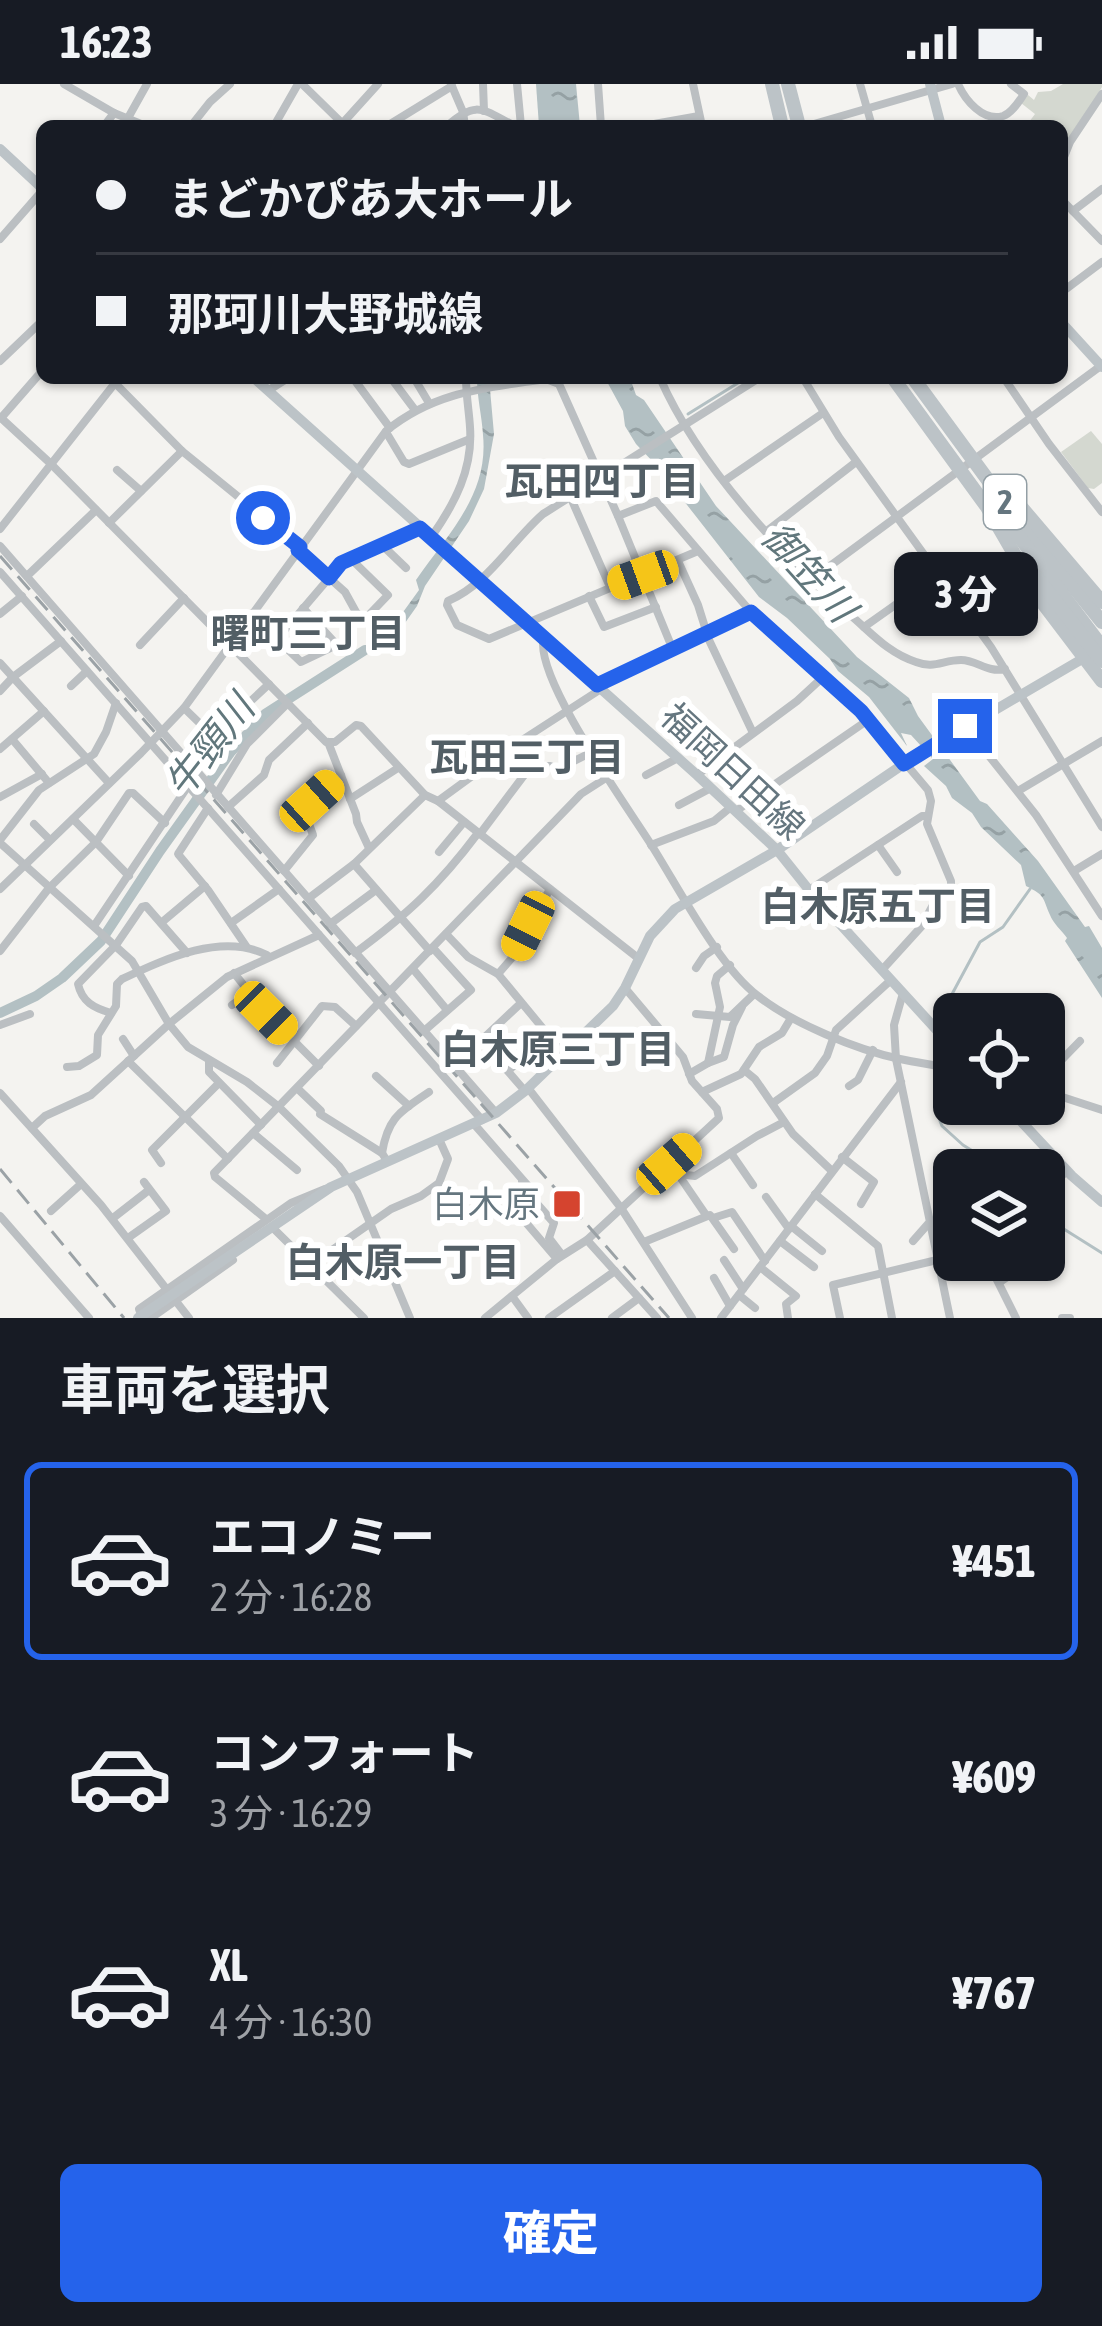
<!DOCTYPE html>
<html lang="ja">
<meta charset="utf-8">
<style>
:root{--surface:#171b24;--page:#20242c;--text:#f1f3f6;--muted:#9ea1a6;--line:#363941;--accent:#2563eb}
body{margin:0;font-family:"Asap Condensed","Noto Sans JP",sans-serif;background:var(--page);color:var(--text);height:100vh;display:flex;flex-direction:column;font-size:45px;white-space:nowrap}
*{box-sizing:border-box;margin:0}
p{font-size:39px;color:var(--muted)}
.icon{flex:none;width:66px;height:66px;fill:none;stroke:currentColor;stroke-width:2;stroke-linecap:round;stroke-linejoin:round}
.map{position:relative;height:1234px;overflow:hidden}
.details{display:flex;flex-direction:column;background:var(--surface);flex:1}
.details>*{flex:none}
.guide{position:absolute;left:36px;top:36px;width:1032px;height:264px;border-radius:18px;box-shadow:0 3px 9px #0004;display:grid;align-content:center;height:264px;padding:0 60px;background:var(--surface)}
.controls{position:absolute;left:933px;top:909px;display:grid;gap:24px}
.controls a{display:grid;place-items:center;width:132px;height:132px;border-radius:18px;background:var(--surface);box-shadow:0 3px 9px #0004;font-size:60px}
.end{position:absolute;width:54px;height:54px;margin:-27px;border:15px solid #2563eb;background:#fff;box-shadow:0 0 0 6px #fff}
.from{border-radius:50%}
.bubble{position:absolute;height:84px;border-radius:18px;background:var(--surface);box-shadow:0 3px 9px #0004;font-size:39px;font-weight:800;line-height:84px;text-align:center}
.car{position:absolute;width:36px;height:72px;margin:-36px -18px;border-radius:15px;box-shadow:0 0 9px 3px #0007;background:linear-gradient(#f5c518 24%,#345 0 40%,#f5c518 0 76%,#345 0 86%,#f5c518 0)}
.guide b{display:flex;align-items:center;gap:42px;height:114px;font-size:45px}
.guide b+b{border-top:3px solid var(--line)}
.guide i{width:30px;height:30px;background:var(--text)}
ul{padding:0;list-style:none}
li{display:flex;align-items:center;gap:36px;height:198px;margin:0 24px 18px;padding:0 36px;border:6px solid transparent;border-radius:18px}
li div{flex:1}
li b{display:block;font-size:45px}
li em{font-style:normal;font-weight:800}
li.on{border-color:var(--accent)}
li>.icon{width:108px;height:108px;stroke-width:1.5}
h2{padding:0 60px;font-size:54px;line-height:144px}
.button{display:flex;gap:24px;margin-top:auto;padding:24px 60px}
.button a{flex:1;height:138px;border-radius:18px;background:var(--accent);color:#fff;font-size:48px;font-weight:800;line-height:138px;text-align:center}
.status{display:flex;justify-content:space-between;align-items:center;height:84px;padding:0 60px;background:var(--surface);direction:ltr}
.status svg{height:33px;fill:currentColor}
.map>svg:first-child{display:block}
.green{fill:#d4d8d0}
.water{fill:url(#water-ripples)}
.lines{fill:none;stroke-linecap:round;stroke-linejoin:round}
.stream{stroke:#b3c0c3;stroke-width:3}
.river{stroke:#b3c0c3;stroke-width:10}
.minor{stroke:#bbbfc2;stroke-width:8}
.major{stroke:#bcc3c7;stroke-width:10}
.highway{stroke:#bcc3c7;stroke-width:14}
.rail{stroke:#9ba2a6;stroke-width:3;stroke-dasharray:18 9;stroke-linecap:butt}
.route{stroke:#2563eb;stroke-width:15}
.poi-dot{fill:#d5442f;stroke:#fff;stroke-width:4.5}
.labels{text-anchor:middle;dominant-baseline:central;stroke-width:12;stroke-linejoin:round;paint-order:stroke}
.shield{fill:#fff;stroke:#939fa5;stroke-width:3}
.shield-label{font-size:33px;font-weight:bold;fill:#65767f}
.street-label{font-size:36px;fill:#65767f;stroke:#fff}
.poi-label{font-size:36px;fill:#65767f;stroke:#fff;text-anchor:end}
.neighbourhood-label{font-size:39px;font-weight:bold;fill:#525e65;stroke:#fff}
.water-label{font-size:39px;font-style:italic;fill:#61777c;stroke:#fff}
</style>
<div class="status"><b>16:23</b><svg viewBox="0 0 49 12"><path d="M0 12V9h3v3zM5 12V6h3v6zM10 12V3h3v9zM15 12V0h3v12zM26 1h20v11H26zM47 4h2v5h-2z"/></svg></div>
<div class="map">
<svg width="1102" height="1234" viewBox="0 0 1102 1234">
<defs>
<pattern id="water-ripples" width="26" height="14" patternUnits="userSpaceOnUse" patternTransform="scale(3)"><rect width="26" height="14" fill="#b3c0c3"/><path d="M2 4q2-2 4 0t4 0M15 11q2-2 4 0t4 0" fill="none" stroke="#95a1a4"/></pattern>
</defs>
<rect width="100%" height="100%" fill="#f4f3f0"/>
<g class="green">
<polygon points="1063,0 1102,0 1102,3 1062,70 1062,42 1026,42 1035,30 1021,19 1028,11 1034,16 1038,8 1051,7"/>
<polygon points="1091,347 1102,360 1102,399 1094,405 1088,404 1061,368"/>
</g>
<g class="water">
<polygon points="536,0 576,0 580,42 539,42"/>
<path d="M477,294h12l5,56 -10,55 -15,32 -44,65 -8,20 -12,17 -49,33 31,-29 6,-1 26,-36 -3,-10c31,-45 73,-85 67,-145 -1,-19 -6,-37 -6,-57z"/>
<path d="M605,294h25l6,17 8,5 72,106 141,151 52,41 9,18 62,85 7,3 51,57 47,66 4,-1 13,22v50l-37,-57 2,-3c-5,-7 -14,-15 -17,-23 -8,-18 -4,-19 -24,-29l-5,-21 -40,-38 -9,-14 -20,-15 -6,-12 -22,-20 9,-7 -22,-24 -10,-2 6,13 -38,-49 -31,-26 -8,-12 -43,-41 -28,-21 -104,-133 -19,-20 -11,-18 -2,-15z"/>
</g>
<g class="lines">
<g class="stream">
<polyline points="688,330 746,294"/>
<polyline points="955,930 951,912 980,858 1003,843 1030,805"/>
<polyline points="951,948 954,942"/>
<polyline points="944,966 947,1011 940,1037 942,1042 963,1061 1003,1086"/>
<polyline points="1044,1125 1059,1142 1102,1169"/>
</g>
<polyline class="river" points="0,929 36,912 62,894 101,857 160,767 230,669 265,630 365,566"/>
<g class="minor">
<polyline points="64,0 114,29 146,42"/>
<polyline points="302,0 345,42"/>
<polyline points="451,0 463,28 465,42"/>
<polyline points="483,0 484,27"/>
<polyline points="517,0 521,42"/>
<polyline points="598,0 601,42"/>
<polyline points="693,0 702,42"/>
<polyline points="860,0 872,42"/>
<path d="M958,0c7,16 25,38 45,32 9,-3 16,-15 21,-22l-13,-10"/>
<polyline points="128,34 147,0"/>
<polyline points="341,41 378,0"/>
<polyline points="104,42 114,29"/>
<polyline points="191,42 210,18 230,0"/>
<polyline points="274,42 298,0"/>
<polyline points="387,42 452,2"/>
<path d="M447,42c30,-27 36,-16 68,0"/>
<polyline points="643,42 699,32"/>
<polyline points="807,42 952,0"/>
<polyline points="1062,78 1070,58 1102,10"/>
<polyline points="1062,116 1102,157"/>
<polyline points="1073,127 1102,105"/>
<polyline points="0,155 42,107"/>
<polyline points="1062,208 1102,178"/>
<polyline points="0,277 42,237"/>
<polyline points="353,294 390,344"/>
<polyline points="391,294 415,326"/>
<polyline points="414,294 429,319"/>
<path d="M660,294c38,87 124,180 196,242 19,17 35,34 60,42 18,7 27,-2 45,-2 16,0 26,13 44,9"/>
<polyline points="803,294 839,353 991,563 1102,743"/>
<polyline points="1004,294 1049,360 1102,428"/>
<polyline points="115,299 182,367 300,463"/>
<polyline points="269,306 288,294"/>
<polyline points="0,333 50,379 326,658 335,658 356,641 361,642 425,711 438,717 638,874"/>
<polyline points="1,334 42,287"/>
<polyline points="386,348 404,378 409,380 470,355"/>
<polyline points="117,386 141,407"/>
<polyline points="724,397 823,329"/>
<polyline points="570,412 610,503"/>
<polyline points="618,432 656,417 751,528 861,627 928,706 931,717 927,740 951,797 951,804 933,821 921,843 882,886"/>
<polyline points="109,439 182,367"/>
<polyline points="0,445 119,294"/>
<polyline points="767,447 856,378"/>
<path d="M432,452c23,-33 41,-67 38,-109 -1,-16 -4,-32 -4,-49"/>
<polyline points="382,461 406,484"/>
<polyline points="0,462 496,1029"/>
<polyline points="298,466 345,508 356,528 364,536 388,511 351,475"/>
<path d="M698,467l-209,88 -32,-14 -10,-20 1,-4c40,-17 63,-59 95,-87l216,-136"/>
<polyline points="678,477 698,521 709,556 753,649"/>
<polyline points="0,488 482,1036"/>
<polyline points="27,492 96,426"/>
<polyline points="811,496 1102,281"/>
<polyline points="589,512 604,543 656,523"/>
<polyline points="0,530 22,512"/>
<polyline points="251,530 301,578 337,561 303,524"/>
<polyline points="864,543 939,490"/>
<path d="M544,553c-12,38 85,172 108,209 26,41 68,122 106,150 34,27 99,54 142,63 18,4 36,6 54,10"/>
<polyline points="277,555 341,480 420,444"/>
<polyline points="140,561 184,514"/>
<polyline points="0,579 109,699"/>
<polyline points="597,601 751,528"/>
<polyline points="71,602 87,587"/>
<polyline points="0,607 13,593 61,557"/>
<polyline points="184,624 218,657 239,628 269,600"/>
<polyline points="966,643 1036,731 1102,832"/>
<polyline points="12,655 49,699"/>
<polyline points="328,658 356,730 357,738 369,764"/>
<polyline points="0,665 44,627"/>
<polyline points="728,669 756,712"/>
<polyline points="497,674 531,682"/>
<polyline points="646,691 678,674"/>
<polyline points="697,691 797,617 822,594"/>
<polyline points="1018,707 1102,657"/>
<polyline points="216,711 247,660 288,619"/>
<polyline points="0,713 42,690"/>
<polyline points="350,715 398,684"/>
<polyline points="438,717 516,660 601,605"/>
<polyline points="679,721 711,704"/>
<polyline points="228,723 264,691 269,676 308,639"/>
<polyline points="208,724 178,770 208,806 246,862"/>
<polyline points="736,727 868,636"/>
<polyline points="73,735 129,792"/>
<polyline points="34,740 50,756"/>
<polyline points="480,750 531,682 550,682 558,685 590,669"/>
<polyline points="0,756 39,706 94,670 106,648 116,619"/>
<polyline points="0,759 132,877 169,940 188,963 247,998 279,1023 339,1082 357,1108 410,1234"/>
<polyline points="651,761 714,737 731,723"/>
<polyline points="878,761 897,788"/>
<polyline points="439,768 464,738"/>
<polyline points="354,780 430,867"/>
<polyline points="284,787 313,751 306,732 309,721 341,691"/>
<polyline points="1074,787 1102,770"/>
<path d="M0,805l141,-136 43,-45 202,-277c49,-40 100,-43 160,-52l13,5 59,132 55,134"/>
<polyline points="809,806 922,732 928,732"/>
<polyline points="309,814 354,780 425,711"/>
<polyline points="161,839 205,802"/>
<polyline points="231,839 279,805"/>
<polyline points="330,840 376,806"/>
<polyline points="94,842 188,702"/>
<polyline points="446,850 468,873 498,890 564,970"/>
<polyline points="0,867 49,804 96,758 129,709 133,709 165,739"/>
<path d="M355,869c53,-39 84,-68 123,-120"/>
<polyline points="696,884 704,872 717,863"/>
<polyline points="413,885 447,926"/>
<polyline points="234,889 266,929 319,982"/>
<polyline points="498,890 511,875 550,805"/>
<polyline points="903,909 894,941 896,975 950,1234"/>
<polyline points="232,921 249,909"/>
<path d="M111,929c-17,-5 -29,-11 -33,-29l38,-39 26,-38 4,-1 41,47"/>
<polyline points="696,930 730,933 754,910"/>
<polyline points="0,941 30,930"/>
<polyline points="424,947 471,906 433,864"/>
<polyline points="123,955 134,972"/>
<polyline points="481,956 525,1007"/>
<polyline points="128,977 228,1075"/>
<polyline points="209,978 209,988 261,1041"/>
<polyline points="277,979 322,922 335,923 356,942"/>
<polyline points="708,979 724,973 733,941 742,923"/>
<polyline points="454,982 521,919"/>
<path d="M67,983l12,-1 18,-11 1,-20 18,-29 1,-22 5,-5c43,-20 100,-47 145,-24"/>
<polyline points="744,986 755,995 793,1050 832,1087"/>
<polyline points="508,987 547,950"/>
<polyline points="689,990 708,979 720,923 715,899 717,892 730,881"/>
<polyline points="376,992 409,1022"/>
<polyline points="1044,994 1080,957"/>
<polyline points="849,1002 858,996 873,966"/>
<polyline points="528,1004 621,1124 692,1234"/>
<polyline points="298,1005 321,1027 320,1030 382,1069 387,1077"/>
<polyline points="1044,1007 1102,1026"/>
<polyline points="702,1008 741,990 759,963 782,949 791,934"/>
<polyline points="0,1009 101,1121 189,1234"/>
<polyline points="773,1019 815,989 827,972 836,946 891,896"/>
<polyline points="474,1040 529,1103 531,1113 554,1139 549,1154 562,1171"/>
<polyline points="32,1044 45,1032 91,1011 169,940 227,893 319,851"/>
<polyline points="253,1049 297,1086"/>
<path d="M382,1069c6,-36 18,-41 47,-61"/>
<polyline points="731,1069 753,1101"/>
<polyline points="842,1073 874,1098 861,1120"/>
<polyline points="161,1079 152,1066 219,999"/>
<polyline points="669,1080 678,1090 695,1092 757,1052 784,1038"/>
<polyline points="678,1090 706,1131"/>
<polyline points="522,1097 523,1102 511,1114 511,1121 557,1175"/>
<polyline points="1044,1104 1068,1087"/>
<polyline points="815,1110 878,1162 892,1234"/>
<polyline points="766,1113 789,1145"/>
<polyline points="51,1127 81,1100"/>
<polyline points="0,1132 89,1234"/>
<polyline points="113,1134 149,1106"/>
<polyline points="713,1134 732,1128 765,1177"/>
<polyline points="266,1135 215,1093 214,1089 581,710 606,694"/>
<polyline points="791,1142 822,1167"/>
<polyline points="275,1146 364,1234"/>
<polyline points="128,1154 166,1127 144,1098"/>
<polyline points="587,1156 657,1234"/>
<polyline points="780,1157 814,1183"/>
<polyline points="913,1157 928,1140"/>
<polyline points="644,1158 710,1131 734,1165"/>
<polyline points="724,1176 743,1205"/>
<polyline points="987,1176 1016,1234"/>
<polyline points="309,1182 391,1125 421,1112 439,1099 448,1075 439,1055"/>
<polyline points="760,1183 796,1212 786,1220 788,1234"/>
<polyline points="714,1194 730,1222"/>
<polyline points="1000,1198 1009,1192 1017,1176"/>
<polyline points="739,1211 755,1224"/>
<polyline points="512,1212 528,1234"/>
<polyline points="142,1233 139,1225 291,1119 325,1105"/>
<polyline points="151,1234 233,1176"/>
<polyline points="485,1234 557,1175 587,1156 719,1034 717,1025 692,997 683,973 625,904"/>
<polyline points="549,1234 615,1187"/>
<polyline points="612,1234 639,1214"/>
<polyline points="721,1234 901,998"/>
<polyline points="840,1234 833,1201 937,1176 954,1161"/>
<polyline points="1062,1234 1070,1234"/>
</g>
<g class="major">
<polyline points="930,0 941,42"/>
<polyline points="0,65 42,104"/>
<polyline points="1062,239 1102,283"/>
<polyline points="254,294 697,691 777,766 809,806 954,965"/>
<polyline points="1005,1020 1072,1092 1102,1118"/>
<polyline points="138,1234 331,1103 496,1029 525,1007 613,922 625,904 650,852 675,825 777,766 908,677 1089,571"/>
</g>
<g class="highway">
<polyline points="772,0 782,42"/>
<polyline points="788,0 799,42"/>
<polyline points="893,294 987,423 1042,518 1102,597"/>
<polyline points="913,294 996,407 1102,538"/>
<polyline points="1004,403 1102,518"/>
<polyline points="993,418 1102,563"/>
<polyline points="1035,491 1102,577"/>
</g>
<g class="rail">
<polyline points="0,472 669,1234"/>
<polyline points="0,1085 124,1234"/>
</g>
</g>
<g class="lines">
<polyline class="route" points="263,434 300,463 298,466 329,494 341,479 420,444 597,601 751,528 861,627 904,680 965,642"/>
</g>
<rect class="poi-dot" x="552" y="1105" width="30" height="30" rx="6"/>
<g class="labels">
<rect class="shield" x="984" y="391" width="42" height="54" rx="9"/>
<g class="shield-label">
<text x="1005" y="418">2</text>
</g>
<g class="street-label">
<text transform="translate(733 687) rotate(43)">福岡日田線</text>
</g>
<g class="poi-label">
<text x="540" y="1120">白木原</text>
</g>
<g class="neighbourhood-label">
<text x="602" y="397">瓦田四丁目</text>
<text x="308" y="549">曙町三丁目</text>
<text x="527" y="673">瓦田三丁目</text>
<text x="878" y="822">白木原五丁目</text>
<text x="558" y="965">白木原三丁目</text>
<text x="403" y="1178">白木原一丁目</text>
</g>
<g class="water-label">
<text transform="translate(809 488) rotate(48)">御笠川</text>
<text transform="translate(209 662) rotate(-52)">牛頸川</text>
</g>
</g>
</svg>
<div class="controls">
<a><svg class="icon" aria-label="locate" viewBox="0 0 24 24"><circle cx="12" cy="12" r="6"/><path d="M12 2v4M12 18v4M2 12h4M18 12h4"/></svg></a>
<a><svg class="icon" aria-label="layers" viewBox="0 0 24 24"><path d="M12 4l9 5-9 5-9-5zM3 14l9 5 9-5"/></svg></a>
</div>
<i class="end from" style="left:263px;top:434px"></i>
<i class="end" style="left:965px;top:642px"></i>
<div class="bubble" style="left:894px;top:468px;width:144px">3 分</div>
<i class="car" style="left:643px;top:491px;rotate:250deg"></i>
<i class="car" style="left:312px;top:717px;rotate:48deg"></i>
<i class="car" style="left:528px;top:842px;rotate:206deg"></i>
<i class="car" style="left:266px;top:929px;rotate:135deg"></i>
<i class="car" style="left:669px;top:1080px;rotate:49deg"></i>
<div class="guide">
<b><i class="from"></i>まどかぴあ大ホール</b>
<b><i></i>那珂川大野城線</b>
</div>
</div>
<section class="details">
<h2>車両を選択</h2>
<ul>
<li class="on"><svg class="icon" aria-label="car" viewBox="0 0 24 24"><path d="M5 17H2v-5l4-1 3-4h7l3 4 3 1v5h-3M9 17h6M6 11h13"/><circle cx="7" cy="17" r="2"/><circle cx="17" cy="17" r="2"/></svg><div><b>エコノミー</b><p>2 分 · 16:28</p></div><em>¥451</em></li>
<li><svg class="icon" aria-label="car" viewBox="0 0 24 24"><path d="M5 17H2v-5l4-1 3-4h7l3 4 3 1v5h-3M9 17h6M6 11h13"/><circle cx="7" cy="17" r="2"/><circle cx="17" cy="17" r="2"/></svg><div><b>コンフォート</b><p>3 分 · 16:29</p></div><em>¥609</em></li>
<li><svg class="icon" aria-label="car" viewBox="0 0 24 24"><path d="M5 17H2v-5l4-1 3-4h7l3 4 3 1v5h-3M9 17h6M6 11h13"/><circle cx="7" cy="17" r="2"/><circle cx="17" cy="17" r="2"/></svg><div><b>XL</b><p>4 分 · 16:30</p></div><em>¥767</em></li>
</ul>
<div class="button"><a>確定</a></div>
</section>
